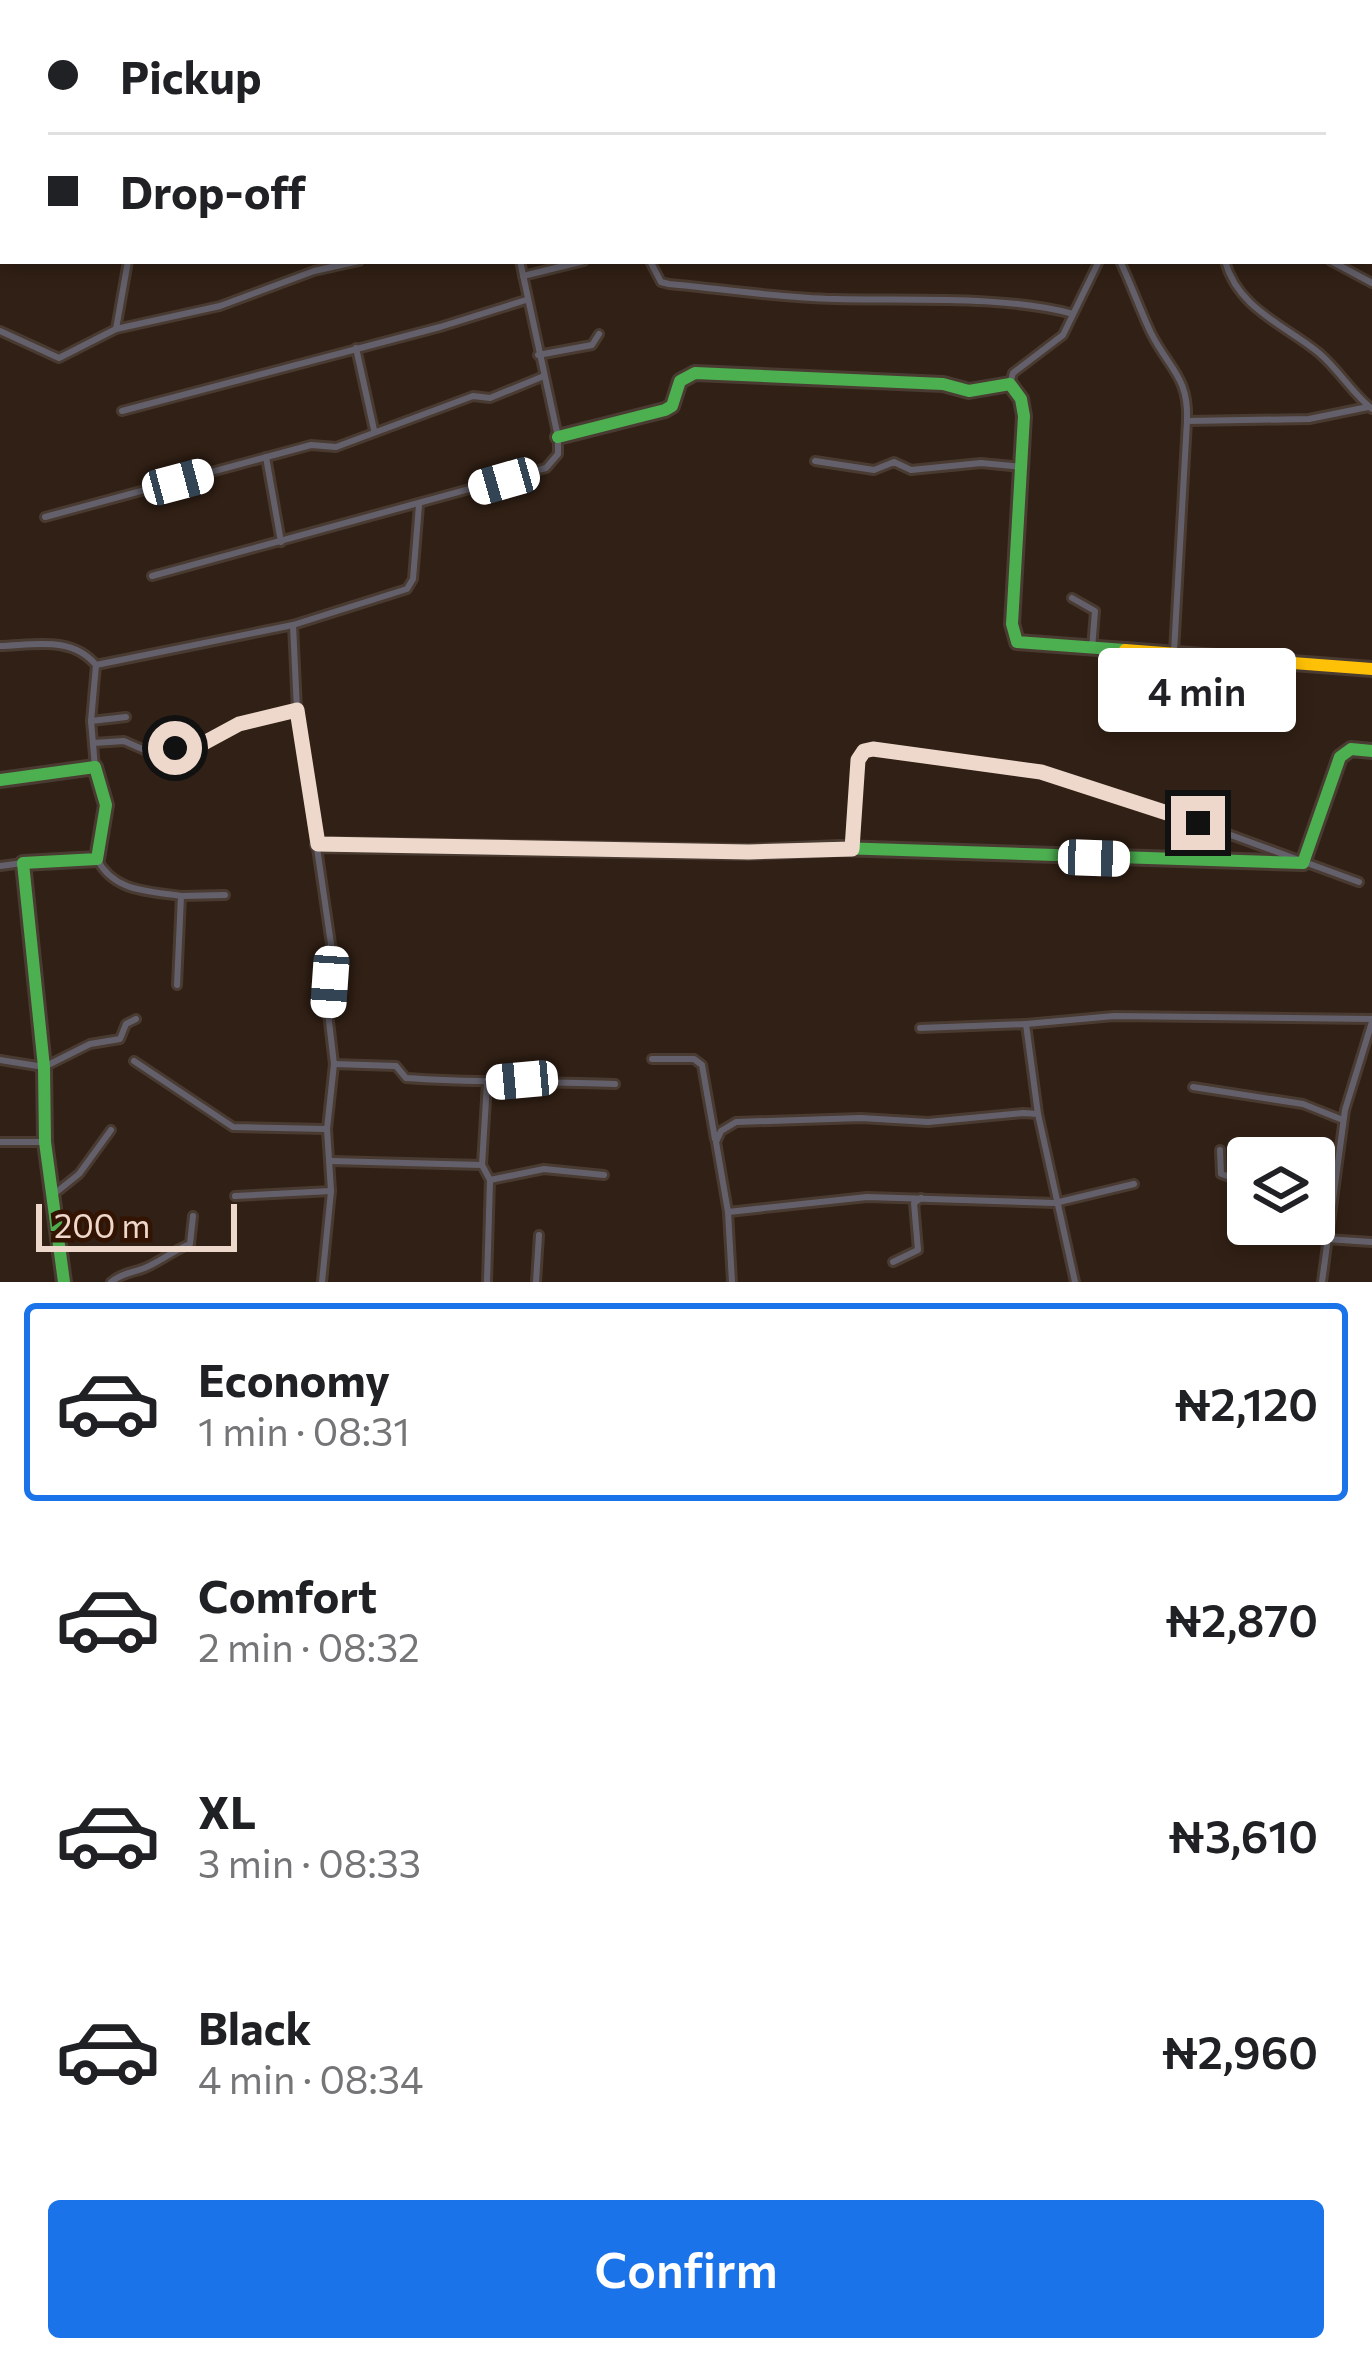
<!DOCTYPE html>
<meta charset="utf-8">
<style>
:root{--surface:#fff;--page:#f2f2f2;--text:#202124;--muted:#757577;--line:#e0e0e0;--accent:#1a73e8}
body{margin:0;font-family:Commissioner,sans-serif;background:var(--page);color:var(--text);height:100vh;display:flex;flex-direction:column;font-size:45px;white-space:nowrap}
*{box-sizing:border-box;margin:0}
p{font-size:39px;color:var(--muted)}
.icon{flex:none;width:66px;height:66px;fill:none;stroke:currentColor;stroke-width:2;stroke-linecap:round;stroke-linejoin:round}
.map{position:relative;height:1282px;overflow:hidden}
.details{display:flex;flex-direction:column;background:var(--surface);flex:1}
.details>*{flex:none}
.banner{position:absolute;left:0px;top:0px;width:1374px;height:264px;box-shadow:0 6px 18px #0003;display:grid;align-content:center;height:264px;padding:0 48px;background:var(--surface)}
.controls{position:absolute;left:1227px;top:1137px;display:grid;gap:24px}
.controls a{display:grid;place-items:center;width:108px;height:108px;border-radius:12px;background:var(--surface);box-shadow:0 6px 18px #0003;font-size:60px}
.scale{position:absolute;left:36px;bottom:30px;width:201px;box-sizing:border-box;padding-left:12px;border:6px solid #eed8cc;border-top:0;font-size:33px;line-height:42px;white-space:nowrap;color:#eed8cc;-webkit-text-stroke:9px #331301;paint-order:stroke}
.end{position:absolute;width:54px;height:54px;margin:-27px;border:15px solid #eed8cc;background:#111;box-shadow:0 0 0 6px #111}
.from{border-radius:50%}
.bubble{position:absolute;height:84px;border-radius:12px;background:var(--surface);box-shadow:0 6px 18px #0003;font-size:39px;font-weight:600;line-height:84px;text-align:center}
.car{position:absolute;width:36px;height:72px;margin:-36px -18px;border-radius:15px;box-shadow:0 0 9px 3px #0007;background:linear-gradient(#fff 24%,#345 0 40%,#fff 0 76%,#345 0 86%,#fff 0)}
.banner b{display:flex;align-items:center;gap:42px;height:114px;font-size:45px}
.banner b+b{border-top:3px solid var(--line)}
.banner i{width:30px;height:30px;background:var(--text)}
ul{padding:21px 0 0;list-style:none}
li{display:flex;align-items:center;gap:36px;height:198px;margin:0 24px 18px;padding:0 24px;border:6px solid transparent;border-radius:12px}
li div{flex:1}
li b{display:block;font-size:45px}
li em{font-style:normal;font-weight:600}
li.active{border-color:var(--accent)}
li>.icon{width:108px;height:108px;stroke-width:1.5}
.cta{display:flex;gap:24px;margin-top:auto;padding:24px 48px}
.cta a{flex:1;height:138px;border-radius:12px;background:var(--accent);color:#fff;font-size:48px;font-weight:600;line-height:138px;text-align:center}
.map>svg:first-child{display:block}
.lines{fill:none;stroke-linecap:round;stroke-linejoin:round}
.street-casing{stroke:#493b31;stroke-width:12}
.fast-casing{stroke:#493b31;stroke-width:18}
.slow-casing{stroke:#493b31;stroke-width:18}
.street{stroke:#64606b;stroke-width:6}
.fast{stroke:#4caf50;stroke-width:12}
.slow{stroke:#ffc107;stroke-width:12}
.route{stroke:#eed8cc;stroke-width:15}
</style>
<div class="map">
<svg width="1372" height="1282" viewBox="0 0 1372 1282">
<rect width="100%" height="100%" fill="#312015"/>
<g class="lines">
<g class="street-casing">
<g id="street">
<polyline points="13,0 16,3"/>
<polyline points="581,0 582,3"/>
<polyline points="918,0 921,0"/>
<polyline points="1162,0 1163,3"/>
<polyline points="1240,0 1242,3"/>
<polyline points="134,3 135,0"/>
<polyline points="281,3 284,0"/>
<polyline points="687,3 694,0"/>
<polyline points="1039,3 1042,0"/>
<polyline points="1172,3 1176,0"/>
<polyline points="0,107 3,107"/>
<path d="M650,261l11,21 8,2c55,5 111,14 166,15 72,2 169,-4 238,15"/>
<path d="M1120,261c11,23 20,49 31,72 18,36 38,44 36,88"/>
<path d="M1225,261c13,48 60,64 94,92 20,17 33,40 53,56"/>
<polyline points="1331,261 1372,283"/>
<polyline points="523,276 584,261"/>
<polyline points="116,329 128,261"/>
<polyline points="0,331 59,358 116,329 220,306 314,271 359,261"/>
<polyline points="356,348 374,430"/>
<polyline points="538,355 592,345 599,334"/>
<polyline points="1010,384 1013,373 1063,335 1099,261"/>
<polyline points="122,411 440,327 526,300"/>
<polyline points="266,457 281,542"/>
<polyline points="815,461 874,470 894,462 911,470 981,463 1022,467"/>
<polyline points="45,517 311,445 336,447 473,396 490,398 544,376"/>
<polyline points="152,576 546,468 558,454 558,437 520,261"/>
<polyline points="1072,598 1095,611 1092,649"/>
<polyline points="293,625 297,710 332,951 328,1013 334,1064 327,1129 331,1191 322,1282"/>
<path d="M0,646c35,-1 72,-10 96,19l-5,56"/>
<polyline points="1174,652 1187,421 1309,419 1368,407"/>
<polyline points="96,665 293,625 407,589 413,579 419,505"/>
<polyline points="93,743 124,741 149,752 202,744 239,724 297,710"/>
<polyline points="95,767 91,721 126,717"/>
<polyline points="852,849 858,760 864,751 873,749 1041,772 1198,823 1359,882"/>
<path d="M97,859c17,33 51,32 84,37l-4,89"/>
<polyline points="0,866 23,863"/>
<polyline points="181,896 225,895"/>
<polyline points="1026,1024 1114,1016 1372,1019"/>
<polyline points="920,1028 1026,1024 1038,1114"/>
<polyline points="652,1059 694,1059 702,1065 715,1139"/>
<polyline points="0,1060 44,1067 90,1044 120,1039 126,1024 136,1019"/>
<polyline points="134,1061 233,1127 326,1129"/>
<path d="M334,1064l62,2 10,12c70,5 139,3 209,6"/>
<polyline points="487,1083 482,1165 490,1180 544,1169 604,1175"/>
<polyline points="1193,1087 1303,1104 1343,1120"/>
<polyline points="0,1142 45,1142"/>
<polyline points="1220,1150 1221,1174 1248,1183"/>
<polyline points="331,1161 482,1165"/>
<polyline points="1314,1184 1333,1188"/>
<polyline points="54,1194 79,1174 111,1130"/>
<polyline points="235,1196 331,1191"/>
<polyline points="728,1212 867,1197 1055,1203 1134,1184"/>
<polyline points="1326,1239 1372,1242"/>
<polyline points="893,1262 918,1250 914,1203 921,1198"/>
<path d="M111,1282c13,-11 26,-9 40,-17 14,-7 24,-15 39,-21l3,-28"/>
<polyline points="487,1282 490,1180"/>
<polyline points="536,1282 539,1235"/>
<polyline points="732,1282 728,1212 716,1142 721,1131 736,1122 861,1118 928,1122 1023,1113 1038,1114 1075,1282"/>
<polyline points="1322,1282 1345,1110 1372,1022"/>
</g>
</g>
<g class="fast-casing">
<g id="fast">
<polyline points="558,437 665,410 672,406 680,381 695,373 943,384 969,391 1010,384 1021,399 1024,416 1012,624 1017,642 1125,650"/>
<polyline points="0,780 95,767 106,805 97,859 23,863 44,1067 45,1142 64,1282"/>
<polyline points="318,845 749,852 839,848 1303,863 1340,757 1351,749 1372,751"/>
</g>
</g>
<g class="slow-casing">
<polyline id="slow" points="1125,650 1372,669"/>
</g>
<use href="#street" class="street"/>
<use href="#fast" class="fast"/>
<use href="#slow" class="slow"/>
</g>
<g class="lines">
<polyline class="route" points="175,748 202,744 239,724 297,710 318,844 749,852 852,849 858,760 864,751 873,749 1041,772 1198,823"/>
</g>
</svg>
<div class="controls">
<a><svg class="icon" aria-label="layers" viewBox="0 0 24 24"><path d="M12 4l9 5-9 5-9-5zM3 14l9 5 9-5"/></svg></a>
</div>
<div class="scale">200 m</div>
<i class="end from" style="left:175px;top:748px"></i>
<i class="end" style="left:1198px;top:823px"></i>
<div class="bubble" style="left:1098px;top:648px;width:198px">4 min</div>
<i class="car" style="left:504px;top:481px;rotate:254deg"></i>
<i class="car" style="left:178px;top:482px;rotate:75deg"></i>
<i class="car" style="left:1094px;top:858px;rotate:92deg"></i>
<i class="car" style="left:330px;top:982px;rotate:184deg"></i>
<i class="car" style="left:522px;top:1080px;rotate:265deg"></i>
<div class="banner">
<b><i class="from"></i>Pickup</b>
<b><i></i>Drop-off</b>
</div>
</div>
<section class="details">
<ul>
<li class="active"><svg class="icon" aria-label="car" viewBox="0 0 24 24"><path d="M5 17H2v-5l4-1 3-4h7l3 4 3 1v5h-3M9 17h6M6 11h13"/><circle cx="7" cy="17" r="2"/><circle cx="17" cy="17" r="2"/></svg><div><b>Economy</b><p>1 min · 08:31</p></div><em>₦2,120</em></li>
<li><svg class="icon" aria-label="car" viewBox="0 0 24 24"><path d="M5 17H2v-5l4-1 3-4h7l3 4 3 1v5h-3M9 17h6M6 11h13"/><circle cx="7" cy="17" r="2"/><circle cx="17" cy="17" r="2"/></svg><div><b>Comfort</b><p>2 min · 08:32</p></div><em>₦2,870</em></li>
<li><svg class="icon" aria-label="car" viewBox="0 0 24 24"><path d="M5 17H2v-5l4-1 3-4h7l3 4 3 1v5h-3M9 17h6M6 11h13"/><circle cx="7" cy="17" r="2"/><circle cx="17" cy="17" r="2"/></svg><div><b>XL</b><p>3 min · 08:33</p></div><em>₦3,610</em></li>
<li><svg class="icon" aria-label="car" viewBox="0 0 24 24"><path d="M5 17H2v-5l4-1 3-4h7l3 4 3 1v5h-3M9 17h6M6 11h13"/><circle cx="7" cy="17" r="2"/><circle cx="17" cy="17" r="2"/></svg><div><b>Black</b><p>4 min · 08:34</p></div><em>₦2,960</em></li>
</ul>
<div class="cta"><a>Confirm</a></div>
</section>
